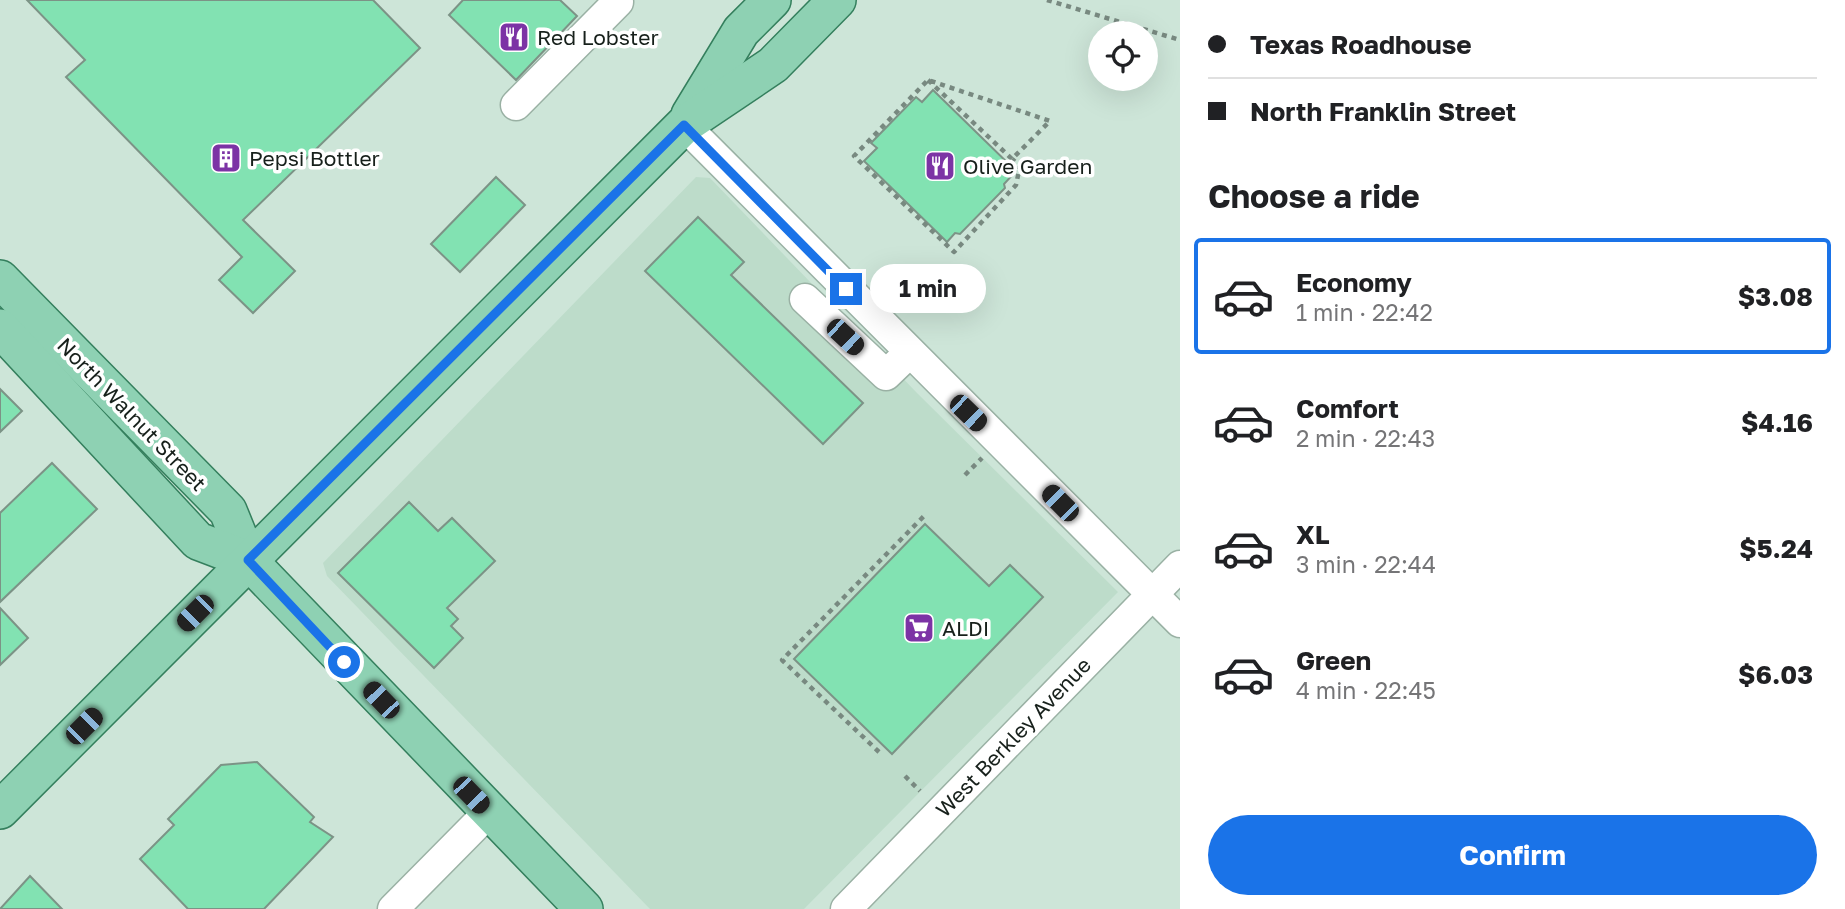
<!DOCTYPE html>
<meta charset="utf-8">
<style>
:root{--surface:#fff;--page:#f6f6f6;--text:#202124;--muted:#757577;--line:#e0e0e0;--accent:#1a73e8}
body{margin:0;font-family:"Golos Text",sans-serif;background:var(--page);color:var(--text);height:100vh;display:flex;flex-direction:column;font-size:26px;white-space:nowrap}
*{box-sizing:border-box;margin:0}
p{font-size:23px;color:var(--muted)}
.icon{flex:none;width:38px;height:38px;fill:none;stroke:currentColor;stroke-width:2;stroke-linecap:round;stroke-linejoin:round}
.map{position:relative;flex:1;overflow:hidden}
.side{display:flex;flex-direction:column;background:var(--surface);width:665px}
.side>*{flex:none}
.top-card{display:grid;align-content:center;height:154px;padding:0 28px;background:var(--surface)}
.fabs{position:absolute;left:1088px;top:21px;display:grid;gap:14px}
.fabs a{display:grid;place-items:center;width:70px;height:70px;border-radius:50%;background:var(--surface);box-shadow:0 7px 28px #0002;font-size:35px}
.end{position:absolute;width:32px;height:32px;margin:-16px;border:9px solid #1a73e8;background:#fff;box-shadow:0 0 0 4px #fff}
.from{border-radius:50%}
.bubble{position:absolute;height:49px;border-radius:24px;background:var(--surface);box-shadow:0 7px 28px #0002;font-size:23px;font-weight:700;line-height:49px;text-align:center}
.car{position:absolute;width:21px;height:42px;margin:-21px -10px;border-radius:9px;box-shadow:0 0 5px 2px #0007;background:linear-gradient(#222 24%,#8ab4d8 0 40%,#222 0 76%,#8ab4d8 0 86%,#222 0)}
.top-card b{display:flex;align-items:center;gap:24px;height:66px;font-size:26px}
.top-card b+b{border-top:2px solid var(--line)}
.top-card i{width:18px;height:18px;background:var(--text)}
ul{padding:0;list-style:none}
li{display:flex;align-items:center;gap:21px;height:116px;margin:0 14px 10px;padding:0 14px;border:4px solid transparent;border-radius:7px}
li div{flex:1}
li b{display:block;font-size:26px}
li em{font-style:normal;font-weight:700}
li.active{border-color:var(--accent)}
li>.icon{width:63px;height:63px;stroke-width:1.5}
h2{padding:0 28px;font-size:32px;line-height:84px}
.button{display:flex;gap:14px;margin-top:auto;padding:14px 28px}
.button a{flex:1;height:80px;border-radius:42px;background:var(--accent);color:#fff;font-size:28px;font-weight:700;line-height:80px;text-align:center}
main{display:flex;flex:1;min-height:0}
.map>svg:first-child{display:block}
.built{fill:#bddcca}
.building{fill:#82e2b2;stroke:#7c9386;stroke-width:2}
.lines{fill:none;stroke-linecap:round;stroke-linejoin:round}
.minor-casing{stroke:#9ab1a4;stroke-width:33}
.major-casing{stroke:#347f5d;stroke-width:40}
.path{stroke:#788980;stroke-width:4.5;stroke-dasharray:5 5;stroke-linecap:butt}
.minor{stroke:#fff;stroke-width:30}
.major{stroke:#8ed1b3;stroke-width:37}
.route{stroke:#1a73e8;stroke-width:9}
.labels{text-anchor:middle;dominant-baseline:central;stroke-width:7;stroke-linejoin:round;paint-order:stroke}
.poi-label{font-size:21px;fill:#17201b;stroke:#fff;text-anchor:start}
.street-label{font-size:21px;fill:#17201b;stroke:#fff}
</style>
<main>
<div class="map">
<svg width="1180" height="909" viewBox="0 0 1180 909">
<rect width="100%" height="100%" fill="#cde5d8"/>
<polygon class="built" points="696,177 710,178 917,393 1118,592 804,909 650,909 327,576 323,563"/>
<g class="building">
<polygon points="27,0 373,0 420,48 243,220 295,271 253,313 219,280 242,257 66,77 85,60"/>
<polygon points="463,0 560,0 577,16 516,80 449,15"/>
<polygon points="933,90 1016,171 1004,184 1005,188 960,234 955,233 947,242 864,161 877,148 871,143 916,97 922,102"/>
<polygon points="496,177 525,205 460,272 431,244"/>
<polygon points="698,217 744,262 731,275 863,403 823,444 645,271"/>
<polygon points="0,389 22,411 0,432"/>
<polygon points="52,463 97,509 0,602 0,513"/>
<polygon points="409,502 438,531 452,518 495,561 447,608 458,619 451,626 463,638 434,668 338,573"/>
<polygon points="925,524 989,586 1010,565 1043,597 892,754 794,659"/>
<polygon points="0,608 28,638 0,665"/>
<polygon points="257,762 314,817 310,822 333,837 264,909 188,909 140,859 174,825 168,819 221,765"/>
<polygon points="30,876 62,909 0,909"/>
</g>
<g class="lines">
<g class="minor-casing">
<g id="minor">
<polyline points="516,105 618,2"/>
<polyline points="684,125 1180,622"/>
<polyline points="805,299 886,375 909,353"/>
<polyline points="393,909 488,813"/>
<polyline points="846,909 1180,566"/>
</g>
</g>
<g class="major-casing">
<g id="major">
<polyline points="690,115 741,31 772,0"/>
<polyline points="0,279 228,511 248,560 584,909"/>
<polyline points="0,328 198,541 248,560"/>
<polyline points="0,810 684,125 773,65 837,0"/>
</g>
</g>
<g class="path">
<polyline points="1047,0 1180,40"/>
<polyline points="928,80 1012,159 1050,121 928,80 854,156 954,252 1016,185 1020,166 1012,159"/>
<polyline points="965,475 982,458"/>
<polyline points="879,752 782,660 926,514"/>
<polyline points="905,776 920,791"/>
</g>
<use href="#minor" class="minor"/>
<use href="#major" class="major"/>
</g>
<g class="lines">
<polyline class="route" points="344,662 248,560 684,125 846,289"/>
</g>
<defs>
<g id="restaurant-square" transform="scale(1.575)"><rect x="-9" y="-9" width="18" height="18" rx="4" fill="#7c33a5" stroke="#fff"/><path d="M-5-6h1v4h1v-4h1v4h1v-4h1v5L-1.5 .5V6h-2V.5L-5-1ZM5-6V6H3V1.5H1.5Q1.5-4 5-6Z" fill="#fff"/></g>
<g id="building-square" transform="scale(1.575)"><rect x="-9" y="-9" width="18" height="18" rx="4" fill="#7c33a5" stroke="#fff"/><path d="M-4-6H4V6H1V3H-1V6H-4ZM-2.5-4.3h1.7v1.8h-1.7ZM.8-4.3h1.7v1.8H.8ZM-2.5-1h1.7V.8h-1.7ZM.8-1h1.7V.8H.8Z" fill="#fff"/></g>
<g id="supermarket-square" transform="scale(1.575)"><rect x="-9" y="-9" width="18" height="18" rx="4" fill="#7c33a5" stroke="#fff"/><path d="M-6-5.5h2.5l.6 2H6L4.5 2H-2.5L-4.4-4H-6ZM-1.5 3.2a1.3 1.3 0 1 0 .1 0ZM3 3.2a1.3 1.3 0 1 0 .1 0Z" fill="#fff"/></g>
</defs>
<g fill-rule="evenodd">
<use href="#restaurant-square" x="514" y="37"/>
<use href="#building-square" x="226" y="158"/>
<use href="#restaurant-square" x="940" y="166"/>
<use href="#supermarket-square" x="919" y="628"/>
</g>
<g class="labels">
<g class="poi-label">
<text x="537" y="37">Red Lobster</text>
<text x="249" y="158">Pepsi Bottler</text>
<text x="963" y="166">Olive Garden</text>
<text x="942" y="628">ALDI</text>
</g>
<g class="street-label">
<text transform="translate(132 414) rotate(46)">North Walnut Street</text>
<text transform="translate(1013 737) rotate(-46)">West Berkley Avenue</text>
</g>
</g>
</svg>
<div class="fabs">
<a><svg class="icon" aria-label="locate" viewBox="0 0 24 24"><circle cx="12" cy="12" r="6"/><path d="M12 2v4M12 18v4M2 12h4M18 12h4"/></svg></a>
</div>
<i class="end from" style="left:344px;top:662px"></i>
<i class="end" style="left:846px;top:289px"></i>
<div class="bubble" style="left:870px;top:264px;width:116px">1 min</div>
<i class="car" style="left:845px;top:337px;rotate:133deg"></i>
<i class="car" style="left:968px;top:413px;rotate:134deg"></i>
<i class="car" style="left:1060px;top:503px;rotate:315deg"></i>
<i class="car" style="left:195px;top:613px;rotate:225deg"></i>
<i class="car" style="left:381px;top:700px;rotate:316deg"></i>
<i class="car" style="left:84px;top:726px;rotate:45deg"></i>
<i class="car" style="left:471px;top:795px;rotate:136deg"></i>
</div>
<section class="side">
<div class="top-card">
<b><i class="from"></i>Texas Roadhouse</b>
<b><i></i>North Franklin Street</b>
</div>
<h2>Choose a ride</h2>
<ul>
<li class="active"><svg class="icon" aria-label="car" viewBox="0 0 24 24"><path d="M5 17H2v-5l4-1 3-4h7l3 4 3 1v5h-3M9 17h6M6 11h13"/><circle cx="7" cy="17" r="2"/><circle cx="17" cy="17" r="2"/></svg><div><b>Economy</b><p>1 min · 22:42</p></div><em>$3.08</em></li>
<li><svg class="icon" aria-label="car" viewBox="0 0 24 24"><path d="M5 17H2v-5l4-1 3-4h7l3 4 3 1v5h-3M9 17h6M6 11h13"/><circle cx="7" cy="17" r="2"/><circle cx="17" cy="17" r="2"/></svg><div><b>Comfort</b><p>2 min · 22:43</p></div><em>$4.16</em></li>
<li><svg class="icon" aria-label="car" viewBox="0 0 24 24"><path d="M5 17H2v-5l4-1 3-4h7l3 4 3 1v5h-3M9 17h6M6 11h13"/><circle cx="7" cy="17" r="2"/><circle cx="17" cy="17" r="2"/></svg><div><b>XL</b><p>3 min · 22:44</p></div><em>$5.24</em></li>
<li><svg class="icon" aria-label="car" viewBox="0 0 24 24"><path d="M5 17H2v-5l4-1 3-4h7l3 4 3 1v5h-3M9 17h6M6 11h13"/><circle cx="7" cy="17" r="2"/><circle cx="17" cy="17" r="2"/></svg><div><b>Green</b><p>4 min · 22:45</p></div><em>$6.03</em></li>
</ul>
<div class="button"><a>Confirm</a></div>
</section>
</main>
